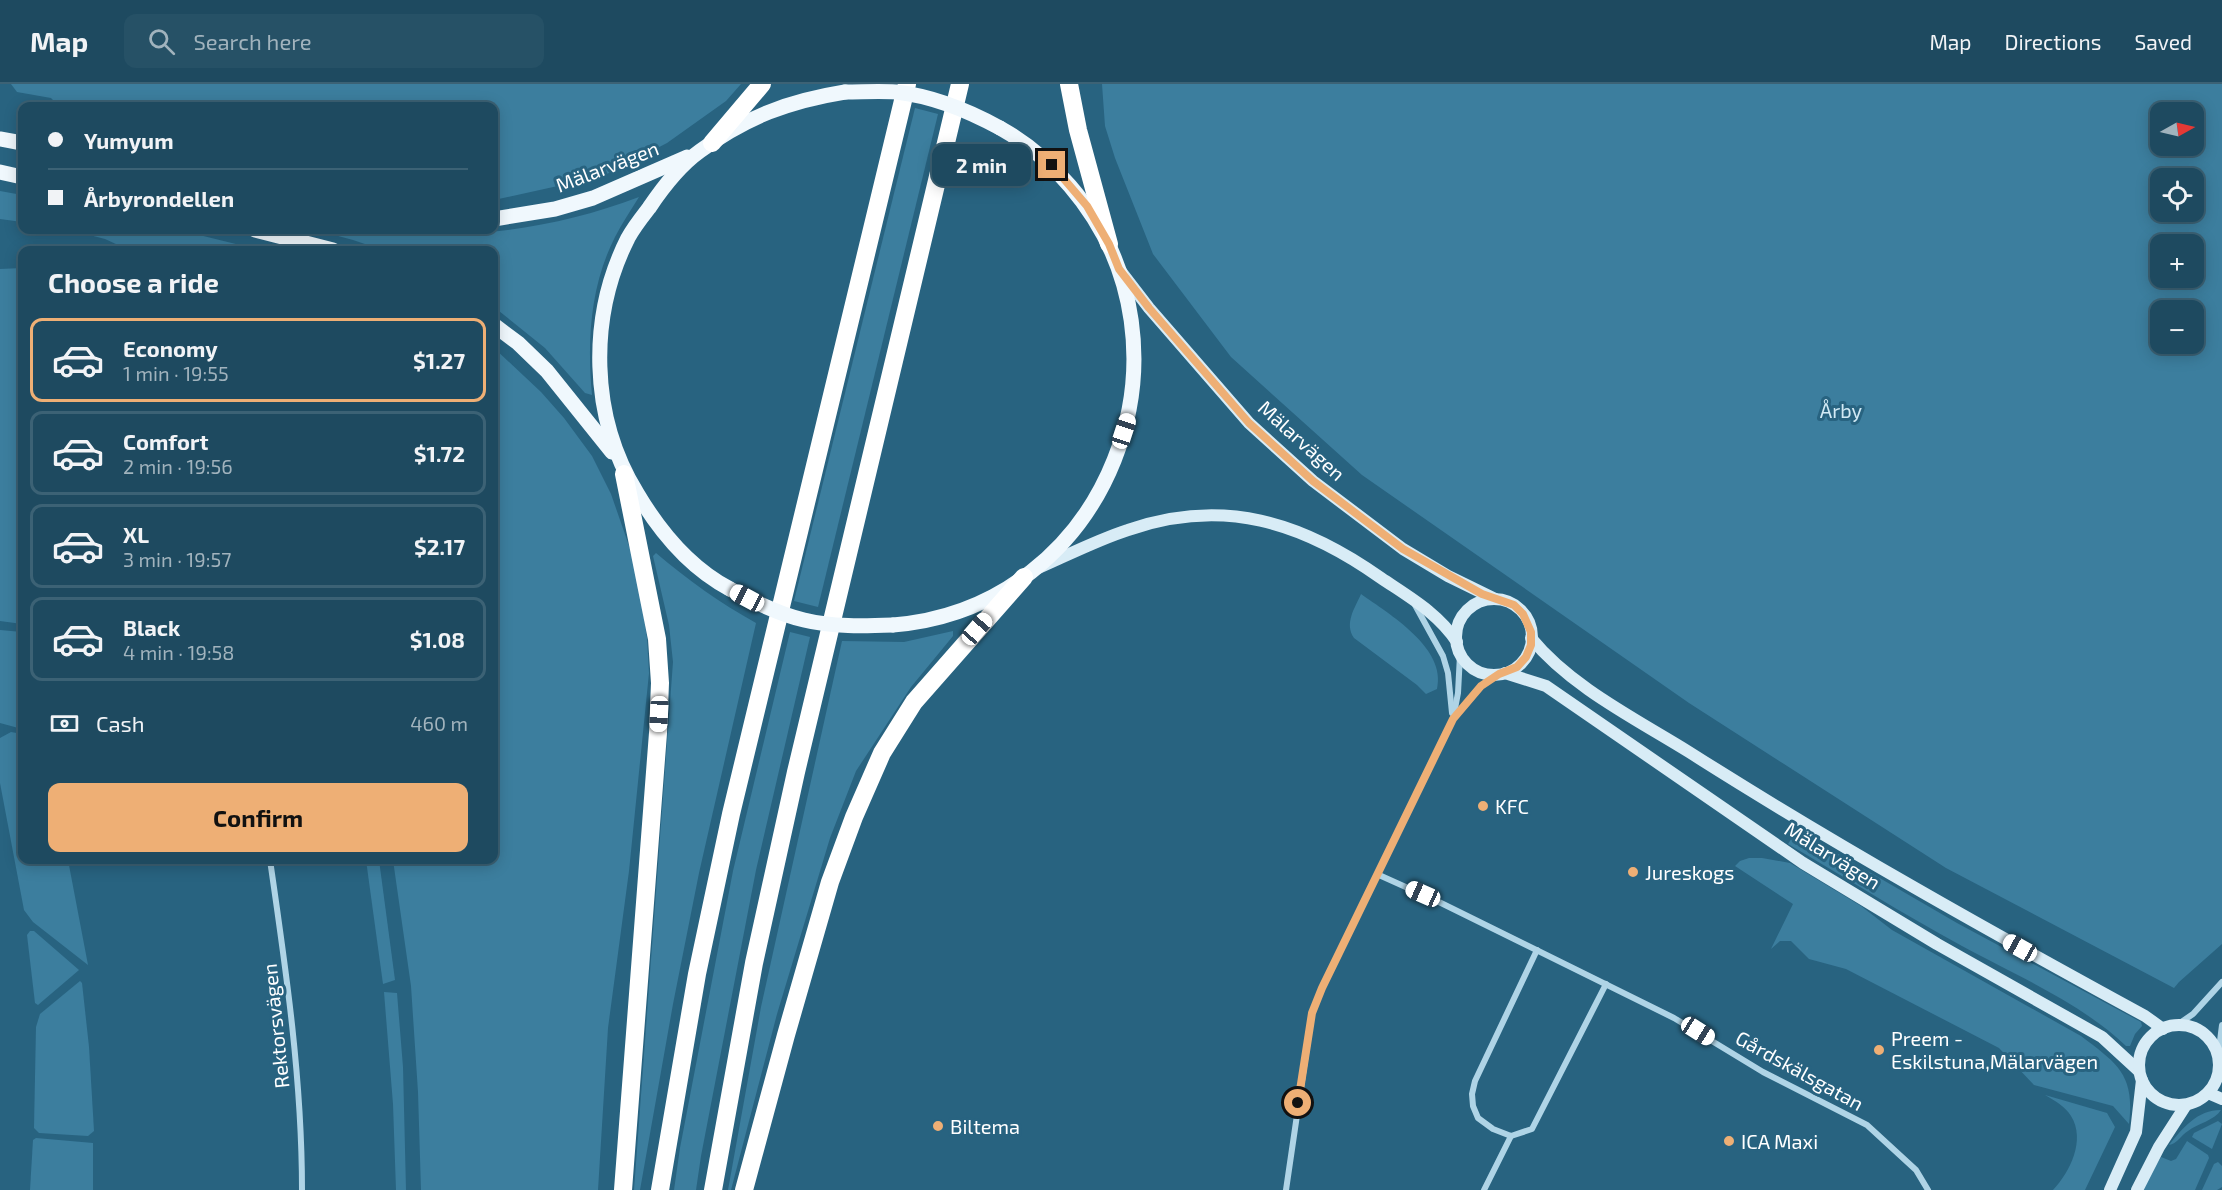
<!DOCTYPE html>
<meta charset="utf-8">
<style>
:root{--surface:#1e4a60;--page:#265166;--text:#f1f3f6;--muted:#a1b3bd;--line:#3c6275;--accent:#eeaf75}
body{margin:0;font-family:"Exo 2",sans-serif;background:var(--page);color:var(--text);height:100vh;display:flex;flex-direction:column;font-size:22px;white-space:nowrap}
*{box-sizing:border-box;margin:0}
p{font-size:20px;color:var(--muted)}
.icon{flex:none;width:33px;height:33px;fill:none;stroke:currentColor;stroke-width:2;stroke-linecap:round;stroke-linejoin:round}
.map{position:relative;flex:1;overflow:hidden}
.panel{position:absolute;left:18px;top:162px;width:480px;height:618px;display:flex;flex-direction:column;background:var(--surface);border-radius:12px;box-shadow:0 3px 15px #0003,0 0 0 2px var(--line)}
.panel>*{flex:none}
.hud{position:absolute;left:18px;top:18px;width:480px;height:132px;border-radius:12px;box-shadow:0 3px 15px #0003,0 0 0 2px var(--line);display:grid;align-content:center;height:132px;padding:0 30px;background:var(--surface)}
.needle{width:39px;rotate:82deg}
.tools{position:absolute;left:2150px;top:18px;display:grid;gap:12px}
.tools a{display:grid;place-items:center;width:54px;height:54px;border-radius:12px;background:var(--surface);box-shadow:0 3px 15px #0003,0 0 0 2px var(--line);font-size:30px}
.end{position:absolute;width:27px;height:27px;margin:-14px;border:8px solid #eeaf75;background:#111;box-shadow:0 0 0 3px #111}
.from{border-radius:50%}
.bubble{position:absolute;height:42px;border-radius:12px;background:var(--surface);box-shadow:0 3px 15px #0003,0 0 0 2px var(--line);font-size:20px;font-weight:700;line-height:42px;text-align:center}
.car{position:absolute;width:18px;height:36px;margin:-18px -9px;border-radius:8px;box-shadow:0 0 4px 2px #0007;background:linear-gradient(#fff 24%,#345 0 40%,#fff 0 76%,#345 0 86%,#fff 0)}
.hud b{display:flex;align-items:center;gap:21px;height:57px;font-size:22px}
.hud b+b{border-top:2px solid var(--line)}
.hud i{width:15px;height:15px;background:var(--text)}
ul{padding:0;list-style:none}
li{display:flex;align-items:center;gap:18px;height:84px;margin:0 12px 9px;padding:0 18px;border:3px solid var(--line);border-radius:12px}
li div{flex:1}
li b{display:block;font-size:22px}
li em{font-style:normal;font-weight:700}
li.active{border-color:var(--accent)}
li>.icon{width:54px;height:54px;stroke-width:1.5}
h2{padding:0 30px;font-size:27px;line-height:72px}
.pay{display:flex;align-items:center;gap:15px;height:66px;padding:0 30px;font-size:22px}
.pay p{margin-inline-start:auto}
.action{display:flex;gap:12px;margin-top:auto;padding:12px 30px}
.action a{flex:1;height:69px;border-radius:12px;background:var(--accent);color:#111;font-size:24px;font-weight:700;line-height:69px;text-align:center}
header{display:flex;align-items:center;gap:36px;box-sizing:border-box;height:84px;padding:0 30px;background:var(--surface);border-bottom:2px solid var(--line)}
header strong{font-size:28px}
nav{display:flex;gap:33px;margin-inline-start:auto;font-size:21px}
.search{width:420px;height:54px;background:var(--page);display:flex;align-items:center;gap:15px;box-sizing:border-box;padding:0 21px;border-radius:12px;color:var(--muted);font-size:22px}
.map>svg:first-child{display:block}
.green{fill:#3c7e9e;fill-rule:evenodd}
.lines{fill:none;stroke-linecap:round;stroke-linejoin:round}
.street{stroke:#afd4e6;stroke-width:6}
.secondary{stroke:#d8ecf6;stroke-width:12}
.primary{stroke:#f0f8fd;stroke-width:15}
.highway{stroke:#fff;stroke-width:18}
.primary-bridge{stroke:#f0f8fd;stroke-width:15}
.route{stroke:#eeaf75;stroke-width:8}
.poi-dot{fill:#eeaf75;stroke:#286380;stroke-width:2}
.labels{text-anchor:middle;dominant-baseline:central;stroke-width:6;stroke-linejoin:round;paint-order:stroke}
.street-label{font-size:20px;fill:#fff;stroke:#286380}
.park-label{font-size:20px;fill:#d2eaf5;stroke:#286380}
.poi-label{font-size:20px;fill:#fff;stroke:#286380;text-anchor:start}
</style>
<header>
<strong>Map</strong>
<div class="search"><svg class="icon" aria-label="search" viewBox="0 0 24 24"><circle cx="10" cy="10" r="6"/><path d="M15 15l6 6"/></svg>Search here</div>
<nav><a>Map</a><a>Directions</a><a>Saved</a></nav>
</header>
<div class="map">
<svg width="2222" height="1106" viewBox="0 0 2222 1106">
<rect width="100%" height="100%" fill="#286380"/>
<g class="green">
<polygon points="11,0 741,0 726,17 667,59 603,92 494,116 494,22 65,22 57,20 51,14 17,8"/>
<path d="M1102,0h1120v860l-43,38 -5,6 -228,-120 -257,-165 -327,-228 -131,-118 -78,-103 -38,-96 -10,-32zM2160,28h33v34h-33zM2160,94h33v34h-33zM2193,160v34h-33v-34zM2160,226h33v34h-33z"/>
<polygon points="915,24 938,30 818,523 794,517"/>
<polygon points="0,107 22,111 22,138 0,135"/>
<path d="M639,113c-8,13 -17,26 -24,40 -25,49 -28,104 -23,158l-7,-2 -40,-45 -51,-41v-57h-111l-30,-10 -37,-10c24,-1 49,-2 74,0 17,0 33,5 50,5 68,-1 136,-14 199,-38z"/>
<polygon points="70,146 179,146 260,166 129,166 105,155"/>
<polygon points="22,184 22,540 0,537 0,185"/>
<polygon points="494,264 541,308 564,334 592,372 611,410 636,482 647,554 649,589 629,787 608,944 598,1106 421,1106 418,1008 411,902 393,776 494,776"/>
<path d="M656,469c32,27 64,50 100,70l-57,250 -26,131 -33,186h-6l39,-528 -4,-37 -16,-69z"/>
<path d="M1361,510c28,20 86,54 76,95l-11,5 -9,-9 -63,-47c-10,-15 1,-30 7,-44z"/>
<polygon points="0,546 22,548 22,645 0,639"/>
<polygon points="953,547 953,552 911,603 856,687 830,754 777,930 731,1106 728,1106 761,923 842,557 904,558"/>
<polygon points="790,548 810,553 756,786 701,1072 696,1106 674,1106 680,1064 733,787"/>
<polygon points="11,648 22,650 22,776 68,776 88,881 33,838 24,826 0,699 0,654"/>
<path d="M1797,746l160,93 184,99 1,4 -7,8 -5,12h-4c-42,-41 -112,-72 -164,-100 -59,-32 -116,-68 -174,-102z"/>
<path d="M1749,774h13l28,5 71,43 31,24 189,106c37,28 54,39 48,88l-16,-18 -79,-21 -35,-37 -153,-79 -37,-10 -18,-18h-11l-9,8 22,-45 -58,-38 5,-5z"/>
<polygon points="366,776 379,776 395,896 383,900"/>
<polygon points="30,847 34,847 79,886 38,921 35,919 27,851"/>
<polygon points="80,897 82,899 89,963 94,1047 88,1052 39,1049 34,1044 36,943 40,930"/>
<polygon points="384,908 397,909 403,983 406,1106 396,1106 393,1020"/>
<path d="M2045,1011l62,18 8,14 -30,63h-32c17,-18 33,-50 18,-74 -5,-9 -17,-16 -26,-21z"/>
<path d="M2221,1026c-7,11 -23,13 -33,21 -7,4 -11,13 -19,14 14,-17 28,-35 52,-35z"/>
<polygon points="2218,1037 2222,1040 2212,1065 2192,1053 2194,1049"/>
<polygon points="36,1054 93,1059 93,1106 30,1106 33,1056"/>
<polygon points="2187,1057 2208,1071 2209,1074 2195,1106 2141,1106 2161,1073 2171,1077 2176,1075"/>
<polygon points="2218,1078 2222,1082 2222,1103 2217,1106 2202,1106 2214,1080"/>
</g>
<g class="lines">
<g class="street">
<polyline points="1415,521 1443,572 1448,589 1452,629"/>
<polyline points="1453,635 1481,602 1499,590"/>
<path d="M270,776c16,110 32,219 32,330"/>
<polyline points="1379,791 1439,818 1674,934 1763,988 1867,1041 1916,1086 1928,1106"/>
<polyline points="1537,866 1475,997 1472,1010 1473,1022 1478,1034 1493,1045 1511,1052 1532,1045 1606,900"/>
<polyline points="2177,941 2193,930 2222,898"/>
<polyline points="2218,973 2222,941"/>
<polyline points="1286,1106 1312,929 1322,904 1453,635 1458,609 1460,571"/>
<polyline points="1484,1106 1511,1052"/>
</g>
<g class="secondary">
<polyline points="1119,185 1149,224 1249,339 1313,397 1403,465 1448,492 1495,515"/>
<path d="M1036,485c30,-13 61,-29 92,-39 95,-33 174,-8 253,48 28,19 57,35 76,64"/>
<circle cx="1494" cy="553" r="38"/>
<path d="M1531,554c40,49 105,81 158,114 148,94 302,180 456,264l18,13"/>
<polyline points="1505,589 1546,602 1803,779 1937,860 2102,953 2139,987"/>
<circle cx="2179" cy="981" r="40"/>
<polyline points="2208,1009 2222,1015"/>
<polyline points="2110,1106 2136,1048 2142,996"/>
<polyline points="2137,1106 2159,1063 2186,1021"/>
</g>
<g class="primary">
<polyline points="0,55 22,59"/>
<polyline points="0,88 22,93"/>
<polyline points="494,135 555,125 593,114 687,73"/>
<polyline points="255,146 333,166"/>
<polyline points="494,241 518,259 547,287 612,368"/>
<path d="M730,505c-40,-21 -70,-57 -93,-96 -47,-76 -49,-176 -9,-255 6,-11 14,-21 21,-30 14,-21 30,-42 51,-57 46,-34 89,-50 145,-59"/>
<path d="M893,541c215,-17 316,-277 177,-439 -20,-23 -43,-43 -70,-58"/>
</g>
<g class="highway">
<polyline points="1069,0 1078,46 1109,160"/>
<polyline points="712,59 762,0"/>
<polyline points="623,1106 658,649 660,599 657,555 624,390"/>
<polyline points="660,1106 697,890 731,730 907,0"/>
<polyline points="713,1106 754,879 796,688 960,0"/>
<polyline points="744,1106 786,951 830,798 854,733 882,669 914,618 1024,493"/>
</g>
<g class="primary-bridge">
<path d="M845,8c17,0 34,-1 51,0 36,4 73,19 104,36"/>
<path d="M730,505c24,13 48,25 74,31 28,7 60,6 89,5"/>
</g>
</g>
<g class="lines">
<polyline class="route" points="1052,81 1087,122 1109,160 1119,185 1149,224 1249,339 1313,397 1403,465 1482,510 1514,521 1523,530 1531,548 1531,561 1526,573 1517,583 1499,590 1481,602 1453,635 1322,904 1312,929 1298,1019"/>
</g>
<g class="poi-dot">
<circle cx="1483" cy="722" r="6"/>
<circle cx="1633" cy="788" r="6"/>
<circle cx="1879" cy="966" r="6"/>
<circle cx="938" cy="1042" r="6"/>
<circle cx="1729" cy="1057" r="6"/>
</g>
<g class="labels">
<g class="street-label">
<text transform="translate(607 82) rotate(-21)">Mälarvägen</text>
<text transform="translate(1302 356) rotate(42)">Mälarvägen</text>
<text transform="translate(1833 771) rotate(32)">Mälarvägen</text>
<text transform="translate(275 942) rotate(-96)">Rektorsvägen</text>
<text transform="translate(1800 986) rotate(29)">Gårdskälsgatan</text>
</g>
<g class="park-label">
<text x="1841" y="326">Årby</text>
</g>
<g class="poi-label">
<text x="1495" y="722">KFC</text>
<text x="1645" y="788">Jureskogs</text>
<text x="1891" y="954">Preem -<tspan x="1891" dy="23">Eskilstuna,Mälarvägen</tspan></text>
<text x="950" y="1042">Biltema</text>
<text x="1741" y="1057">ICA Maxi</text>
</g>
</g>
</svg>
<div class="tools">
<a><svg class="needle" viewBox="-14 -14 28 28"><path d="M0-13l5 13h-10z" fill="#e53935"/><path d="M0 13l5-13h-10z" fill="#a1b3bd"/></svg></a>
<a><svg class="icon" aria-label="locate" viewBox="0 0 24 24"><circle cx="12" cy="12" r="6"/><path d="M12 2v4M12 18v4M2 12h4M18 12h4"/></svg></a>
<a>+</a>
<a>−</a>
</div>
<i class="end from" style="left:1298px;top:1019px"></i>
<i class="end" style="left:1052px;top:81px"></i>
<div class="bubble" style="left:932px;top:60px;width:99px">2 min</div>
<i class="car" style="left:1124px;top:347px;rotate:18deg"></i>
<i class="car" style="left:747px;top:514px;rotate:298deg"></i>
<i class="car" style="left:977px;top:545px;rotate:41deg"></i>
<i class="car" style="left:659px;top:630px;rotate:183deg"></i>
<i class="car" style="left:1423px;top:810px;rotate:294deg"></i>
<i class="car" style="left:2020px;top:864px;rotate:299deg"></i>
<i class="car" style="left:1698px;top:947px;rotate:122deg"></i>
<div class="hud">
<b><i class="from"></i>Yumyum</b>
<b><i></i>Årbyrondellen</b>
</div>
<section class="panel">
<h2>Choose a ride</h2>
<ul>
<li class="active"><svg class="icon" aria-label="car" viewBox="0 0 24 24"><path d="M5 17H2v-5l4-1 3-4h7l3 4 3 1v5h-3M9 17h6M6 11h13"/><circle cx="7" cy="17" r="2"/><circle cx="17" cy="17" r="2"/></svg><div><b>Economy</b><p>1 min · 19:55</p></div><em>$1.27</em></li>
<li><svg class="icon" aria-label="car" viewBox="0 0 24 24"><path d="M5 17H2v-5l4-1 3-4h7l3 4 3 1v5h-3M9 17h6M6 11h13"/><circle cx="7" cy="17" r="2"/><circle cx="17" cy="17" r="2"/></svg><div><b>Comfort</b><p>2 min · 19:56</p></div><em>$1.72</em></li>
<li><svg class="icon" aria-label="car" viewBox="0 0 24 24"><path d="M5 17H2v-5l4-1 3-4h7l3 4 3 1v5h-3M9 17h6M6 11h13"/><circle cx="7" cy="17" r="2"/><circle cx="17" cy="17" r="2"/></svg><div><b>XL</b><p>3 min · 19:57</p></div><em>$2.17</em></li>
<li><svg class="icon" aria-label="car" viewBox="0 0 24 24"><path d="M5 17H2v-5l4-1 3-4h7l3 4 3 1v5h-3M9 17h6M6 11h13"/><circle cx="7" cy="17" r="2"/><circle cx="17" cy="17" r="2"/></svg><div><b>Black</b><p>4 min · 19:58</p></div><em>$1.08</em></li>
</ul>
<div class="pay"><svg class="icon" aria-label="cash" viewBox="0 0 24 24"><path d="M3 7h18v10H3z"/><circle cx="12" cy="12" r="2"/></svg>Cash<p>460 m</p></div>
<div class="action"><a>Confirm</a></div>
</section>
</div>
